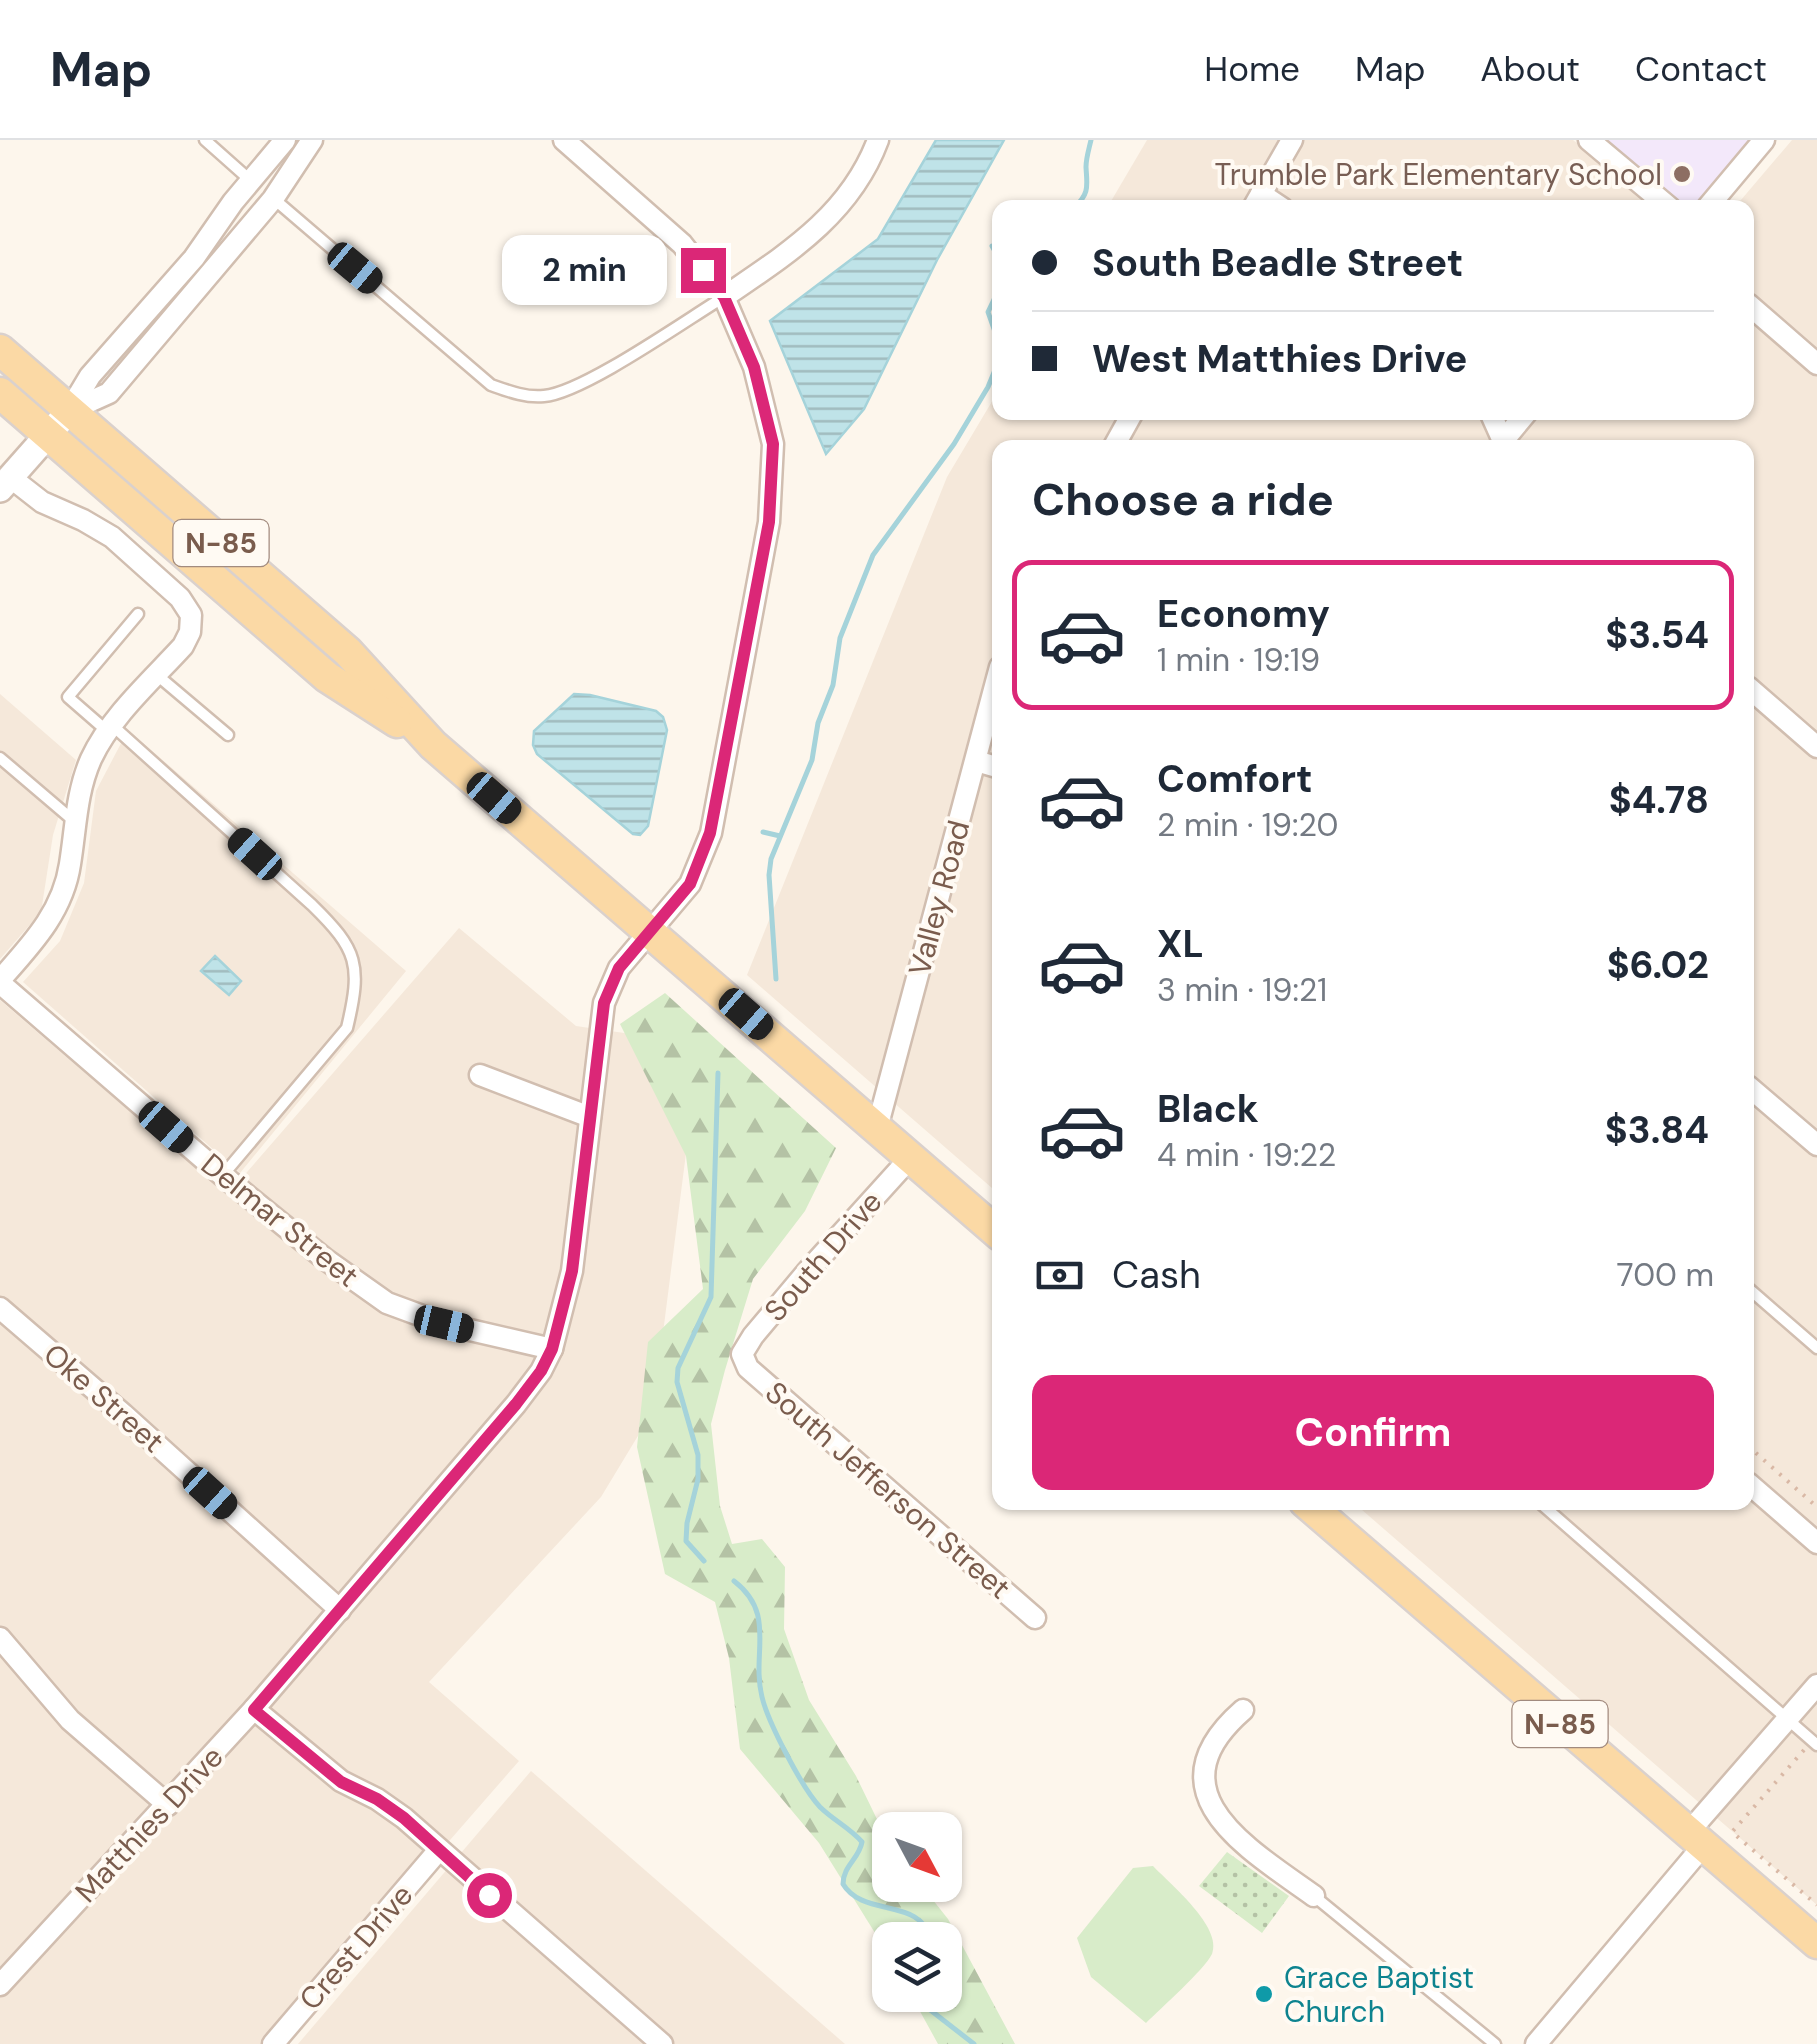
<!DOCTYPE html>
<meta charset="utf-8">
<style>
:root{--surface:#fff;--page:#f6f6f7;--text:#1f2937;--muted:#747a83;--line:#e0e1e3;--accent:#db2777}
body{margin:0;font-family:"DM Sans",sans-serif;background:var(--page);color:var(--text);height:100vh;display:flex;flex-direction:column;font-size:38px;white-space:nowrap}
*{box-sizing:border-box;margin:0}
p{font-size:32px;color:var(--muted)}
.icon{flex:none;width:55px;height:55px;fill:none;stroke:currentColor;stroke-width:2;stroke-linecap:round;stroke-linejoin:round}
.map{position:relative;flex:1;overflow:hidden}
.details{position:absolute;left:992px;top:300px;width:762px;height:1070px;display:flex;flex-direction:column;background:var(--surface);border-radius:20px;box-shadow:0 2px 8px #0004}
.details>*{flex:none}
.hud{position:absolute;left:992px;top:60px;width:762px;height:220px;border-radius:20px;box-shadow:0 2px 8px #0004;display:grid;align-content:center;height:220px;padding:0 40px;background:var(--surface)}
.needle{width:65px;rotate:131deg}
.tools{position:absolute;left:872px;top:1672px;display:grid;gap:20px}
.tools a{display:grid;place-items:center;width:90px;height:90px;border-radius:20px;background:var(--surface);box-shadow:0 2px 8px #0004;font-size:50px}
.end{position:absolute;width:45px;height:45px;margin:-22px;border:12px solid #db2777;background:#fff;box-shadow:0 0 0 5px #fff}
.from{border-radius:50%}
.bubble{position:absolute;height:70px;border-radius:20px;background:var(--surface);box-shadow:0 2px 8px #0004;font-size:32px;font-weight:700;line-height:70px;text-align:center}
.car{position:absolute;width:30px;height:60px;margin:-30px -15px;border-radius:12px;box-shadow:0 0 8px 2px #0007;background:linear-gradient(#222 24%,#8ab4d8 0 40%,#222 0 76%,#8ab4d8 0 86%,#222 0)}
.hud b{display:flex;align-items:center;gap:35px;height:95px;font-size:38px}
.hud b+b{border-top:2px solid var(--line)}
.hud i{width:25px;height:25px;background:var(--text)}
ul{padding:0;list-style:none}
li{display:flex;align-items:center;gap:30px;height:150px;margin:0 20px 15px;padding:0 20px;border:5px solid transparent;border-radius:20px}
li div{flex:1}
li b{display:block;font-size:38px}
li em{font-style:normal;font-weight:700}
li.selected{border-color:var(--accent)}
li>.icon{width:90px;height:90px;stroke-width:1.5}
h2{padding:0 40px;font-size:45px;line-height:120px}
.pay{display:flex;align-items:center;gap:25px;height:110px;padding:0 40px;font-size:38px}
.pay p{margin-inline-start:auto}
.button{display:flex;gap:20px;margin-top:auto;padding:20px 40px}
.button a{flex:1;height:115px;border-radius:20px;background:var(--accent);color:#fff;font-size:40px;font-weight:700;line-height:115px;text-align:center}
header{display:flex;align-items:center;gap:60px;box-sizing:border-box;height:140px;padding:0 50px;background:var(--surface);border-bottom:2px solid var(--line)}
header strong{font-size:48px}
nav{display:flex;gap:55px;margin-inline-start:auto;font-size:35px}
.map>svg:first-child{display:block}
.residential{fill:#f5e8da}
.education{fill:#f3e8fa}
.grass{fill:#d8ecc9}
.forest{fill:url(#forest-firs)}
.park{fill:url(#park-dots)}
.water{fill:url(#water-rules);stroke:#a5d3da;stroke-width:2.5}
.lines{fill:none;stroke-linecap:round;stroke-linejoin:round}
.stream{stroke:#a5d3da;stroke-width:5}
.service-casing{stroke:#d1beb0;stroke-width:15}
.minor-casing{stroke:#d1beb0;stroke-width:25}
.tertiary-casing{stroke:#d1beb0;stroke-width:30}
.primary-casing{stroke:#dad1cd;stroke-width:35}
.path{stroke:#d9b8a5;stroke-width:4;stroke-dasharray:2.5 8;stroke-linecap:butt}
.service{stroke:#fff;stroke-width:10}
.minor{stroke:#fff;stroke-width:20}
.tertiary{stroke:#fff;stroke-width:25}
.primary{stroke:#fbd9a5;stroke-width:30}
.route{stroke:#db2777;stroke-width:12}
.education-dot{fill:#8d6e63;stroke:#fffaf3;stroke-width:4}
.culture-dot{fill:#0f9aa8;stroke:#fffaf3;stroke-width:4}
.labels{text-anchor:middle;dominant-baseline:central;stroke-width:8;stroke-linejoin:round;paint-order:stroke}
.shield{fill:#fffaf3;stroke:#a28b7f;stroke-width:2.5}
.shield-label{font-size:28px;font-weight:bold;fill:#7a5c4d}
.education-label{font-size:30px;fill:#785e54;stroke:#fffaf3;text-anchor:end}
.street-label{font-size:30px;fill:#7a5c4d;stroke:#fffaf3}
.culture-label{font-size:30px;fill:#0d838f;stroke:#fffaf3;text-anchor:start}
</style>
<header>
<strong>Map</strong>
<nav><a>Home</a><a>Map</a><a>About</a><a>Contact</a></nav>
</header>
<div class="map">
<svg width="1817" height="1904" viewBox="0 0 1817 1904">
<defs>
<pattern id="forest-firs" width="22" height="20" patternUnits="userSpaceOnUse" patternTransform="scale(2.5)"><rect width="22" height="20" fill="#d8ecc9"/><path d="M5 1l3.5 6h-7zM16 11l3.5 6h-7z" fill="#b4c2a5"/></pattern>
<pattern id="park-dots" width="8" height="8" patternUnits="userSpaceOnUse" patternTransform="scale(2.5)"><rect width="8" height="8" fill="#d8ecc9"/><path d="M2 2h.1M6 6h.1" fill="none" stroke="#b4c2a5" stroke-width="1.8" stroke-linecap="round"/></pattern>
<pattern id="water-rules" width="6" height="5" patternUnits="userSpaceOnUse" patternTransform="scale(2.5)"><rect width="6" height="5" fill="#bfe3e8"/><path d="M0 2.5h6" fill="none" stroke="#a0bbbe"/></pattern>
</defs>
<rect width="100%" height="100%" fill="#fdf6ec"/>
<g class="residential">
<polygon points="1147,0 1573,0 1660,67 1107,68"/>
<polygon points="1792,0 1817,0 1817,1765 1354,1363 1748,1362 1748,308 1000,308 1000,1055 747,835 947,337 1000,248 1000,272 1748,272 1748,68 1735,67"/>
<polygon points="0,554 76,620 53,695 41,772 0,819"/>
<polygon points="128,590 406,831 240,1033 23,842 60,801 84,743 96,651"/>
<polygon points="459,788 576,886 700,904 653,1271 601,1357 429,1542 519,1621 272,1904 0,1904 0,860 227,1055"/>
<polygon points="531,1631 845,1904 298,1904"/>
</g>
<polygon class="education" points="1589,0 1764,0 1706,68 1670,67"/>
<path class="grass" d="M1153,1726c17,18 70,61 59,88 -7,15 -52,55 -66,69l-55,-46 -14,-39 56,-70z"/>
<polygon class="forest" points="665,853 836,1008 805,1071 753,1139 725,1230 711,1284 720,1366 732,1404 762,1399 785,1427 784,1489 809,1560 856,1636 890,1706 890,1745 921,1745 948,1779 1015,1904 938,1904 911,1855 945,1855 945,1800 890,1800 890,1817 819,1703 740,1609 729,1518 715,1462 665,1434 637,1307 648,1202 703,1149 686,1016 620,884"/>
<polygon class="park" points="1227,1712 1289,1756 1262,1793 1199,1746"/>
<g class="water">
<polygon points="936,0 1004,0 937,120 864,269 826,314 770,181 878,99"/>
<polygon points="574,554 590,555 656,571 663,577 667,590 648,686 640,695 633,694 537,614 533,605 534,591"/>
<polygon points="215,816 241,841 229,855 201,831"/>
</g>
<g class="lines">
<g class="stream">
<path d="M1074,68c16,-15 13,-22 12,-41 0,-9 3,-18 5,-27"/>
<polyline points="992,106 1000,120"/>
<polyline points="1000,147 988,172 1000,206"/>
<polyline points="763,692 780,696"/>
<polyline points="776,839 769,735 771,719 812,620 818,583 833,545 840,498 873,415 954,304 988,247 1000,218"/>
<polyline points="704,1421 686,1401 687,1383 698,1339 698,1315 677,1242 678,1228 711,1157 718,933"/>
<path d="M734,1441c43,33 17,72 28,116 6,25 40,91 58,110 13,13 30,21 42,35 -3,17 -19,24 -19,42 20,34 79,13 88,56"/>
<polyline points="911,1855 974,1904"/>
</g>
<g class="service-casing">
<g id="service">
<polyline points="205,0 250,40"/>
<path d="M274,59l217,186c17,6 35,13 53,11 39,-3 142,-76 180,-99"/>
<polyline points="157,535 228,595"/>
<path d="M113,586l199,179c46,45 50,60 35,123l-124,147"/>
<polyline points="107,591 68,557 138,474"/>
<polyline points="0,618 74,681"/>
<polyline points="1748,1148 1817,1208"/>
<polyline points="1539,1362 1817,1605"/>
<polyline points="1314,1756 1495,1904"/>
</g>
</g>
<g class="minor-casing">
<g id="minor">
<polyline points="1589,0 1670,68"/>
<polyline points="1261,54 1282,68"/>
<polyline points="1253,68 1292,0"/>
<polyline points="1707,68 1764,0"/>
<path d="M724,157c63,-43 126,-82 154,-157"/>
<polyline points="1748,164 1817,224"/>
<polyline points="69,271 109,253 273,59 312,0"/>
<polyline points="69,271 90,236 194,118 233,62 285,0"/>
<polyline points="1490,272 1503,301 1501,308"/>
<polyline points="1503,301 1527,272"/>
<polyline points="1113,308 1133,272"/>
<polyline points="1748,547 1817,607"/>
<polyline points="976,621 1000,628"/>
<path d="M0,840c31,-35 63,-68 70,-116 6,-37 6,-71 21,-105 20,-43 61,-79 92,-113l7,-14 1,-17 -11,-17 -68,-61 -29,-17 -41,-18 -32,-25"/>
<polyline points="0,843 222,1035 325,1119 387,1163 444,1184 552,1209"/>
<polyline points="480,935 590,977"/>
<polyline points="1748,946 1817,1005"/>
<polyline points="877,988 1000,527"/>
<polyline points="911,1017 806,1133 753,1196 742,1214 748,1228 1035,1478"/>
<polyline points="0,1168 123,1274 340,1470"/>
<polyline points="1748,1343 1817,1403"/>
<polyline points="0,1498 70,1580 168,1665"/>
<polyline points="254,1569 341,1641 377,1659 404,1678 662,1904"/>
<path d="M1243,1570c-94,82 4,138 71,186"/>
<polyline points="1688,1693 1817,1545"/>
<polyline points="0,1845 254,1569 516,1264 541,1231 552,1209 572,1131 604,863 619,828 690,744 711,693 769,382 773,304 754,227 724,157 682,104 564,0"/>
<polyline points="273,1904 438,1711"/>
<polyline points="1536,1904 1703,1706"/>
</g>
</g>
<g class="tertiary-casing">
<polyline id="tertiary" points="0,349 69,271"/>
</g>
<g class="primary-casing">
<g id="primary">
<polyline points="0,210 348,512 433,605 1000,1095"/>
<polyline points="0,253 327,537 397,582"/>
<polyline points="1305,1362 1817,1803"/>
</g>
</g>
<g class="path">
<polyline points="1748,1306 1817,1367"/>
<polyline points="1804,1610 1732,1692 1817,1765"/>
</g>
<use href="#service" class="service"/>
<use href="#minor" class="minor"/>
<use href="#tertiary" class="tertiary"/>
<use href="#primary" class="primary"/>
</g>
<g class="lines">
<polyline class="route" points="489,1755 404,1678 377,1659 341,1642 254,1570 516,1264 541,1231 552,1209 572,1131 604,863 619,828 690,744 710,693 769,382 773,304 754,227 724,157 703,130"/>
</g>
<circle class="education-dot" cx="1682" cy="34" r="10"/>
<circle class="culture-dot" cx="1264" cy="1854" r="10"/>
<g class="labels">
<g class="shield">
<rect x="173.5" y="380" width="95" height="46" rx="8"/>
<rect x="1512.5" y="1561" width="95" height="46" rx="8"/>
</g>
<g class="shield-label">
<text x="221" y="403">N-85</text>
<text x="1560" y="1584">N-85</text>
</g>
<g class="education-label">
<text x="1662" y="34">Trumble Park Elementary School</text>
</g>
<g class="street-label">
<text transform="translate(939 758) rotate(-75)">Valley Road</text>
<text transform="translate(280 1080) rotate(39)">Delmar Street</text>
<text transform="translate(823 1116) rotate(-49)">South Drive</text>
<text transform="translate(104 1258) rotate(41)">Oke Street</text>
<text transform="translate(888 1350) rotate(41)">South Jefferson Street</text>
<text transform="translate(149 1684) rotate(-47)">Matthies Drive</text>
<text transform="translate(356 1807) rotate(-49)">Crest Drive</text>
</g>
<g class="culture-label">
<text x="1284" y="1837">Grace Baptist<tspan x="1284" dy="34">Church</tspan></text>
</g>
</g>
</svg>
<div class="tools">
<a><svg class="needle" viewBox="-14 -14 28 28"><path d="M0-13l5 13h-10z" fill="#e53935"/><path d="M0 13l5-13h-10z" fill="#747a83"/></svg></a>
<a><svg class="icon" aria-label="layers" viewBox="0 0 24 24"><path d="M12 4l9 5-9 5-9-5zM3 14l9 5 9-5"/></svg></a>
</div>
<i class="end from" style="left:489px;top:1755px"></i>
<i class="end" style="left:703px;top:130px"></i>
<div class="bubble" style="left:502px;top:95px;width:165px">2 min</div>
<i class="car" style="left:355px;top:128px;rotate:130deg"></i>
<i class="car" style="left:494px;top:658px;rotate:131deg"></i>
<i class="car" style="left:255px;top:714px;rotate:312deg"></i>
<i class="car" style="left:746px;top:874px;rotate:131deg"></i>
<i class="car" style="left:166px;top:987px;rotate:131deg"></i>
<i class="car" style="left:444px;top:1184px;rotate:103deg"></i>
<i class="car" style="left:210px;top:1353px;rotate:132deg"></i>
<div class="hud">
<b><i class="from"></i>South Beadle Street</b>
<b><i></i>West Matthies Drive</b>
</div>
<section class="details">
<h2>Choose a ride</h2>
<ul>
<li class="selected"><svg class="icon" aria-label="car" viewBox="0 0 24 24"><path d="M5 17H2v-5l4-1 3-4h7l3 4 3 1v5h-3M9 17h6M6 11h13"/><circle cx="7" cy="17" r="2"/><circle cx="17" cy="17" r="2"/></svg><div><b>Economy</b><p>1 min · 19:19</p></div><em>$3.54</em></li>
<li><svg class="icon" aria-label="car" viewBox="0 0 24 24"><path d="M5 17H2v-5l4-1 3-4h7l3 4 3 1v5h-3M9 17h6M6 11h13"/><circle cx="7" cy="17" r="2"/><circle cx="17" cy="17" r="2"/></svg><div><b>Comfort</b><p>2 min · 19:20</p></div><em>$4.78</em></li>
<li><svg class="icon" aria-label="car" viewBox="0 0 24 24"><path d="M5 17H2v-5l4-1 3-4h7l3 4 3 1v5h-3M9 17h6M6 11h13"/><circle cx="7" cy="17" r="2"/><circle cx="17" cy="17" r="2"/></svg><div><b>XL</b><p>3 min · 19:21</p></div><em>$6.02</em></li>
<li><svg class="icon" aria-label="car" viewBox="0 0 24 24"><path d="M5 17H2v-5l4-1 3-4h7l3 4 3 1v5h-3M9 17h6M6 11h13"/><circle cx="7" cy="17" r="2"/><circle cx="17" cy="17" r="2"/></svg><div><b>Black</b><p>4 min · 19:22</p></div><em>$3.84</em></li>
</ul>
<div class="pay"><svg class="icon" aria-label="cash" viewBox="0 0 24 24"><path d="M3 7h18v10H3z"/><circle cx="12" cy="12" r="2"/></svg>Cash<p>700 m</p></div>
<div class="button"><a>Confirm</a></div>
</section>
</div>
